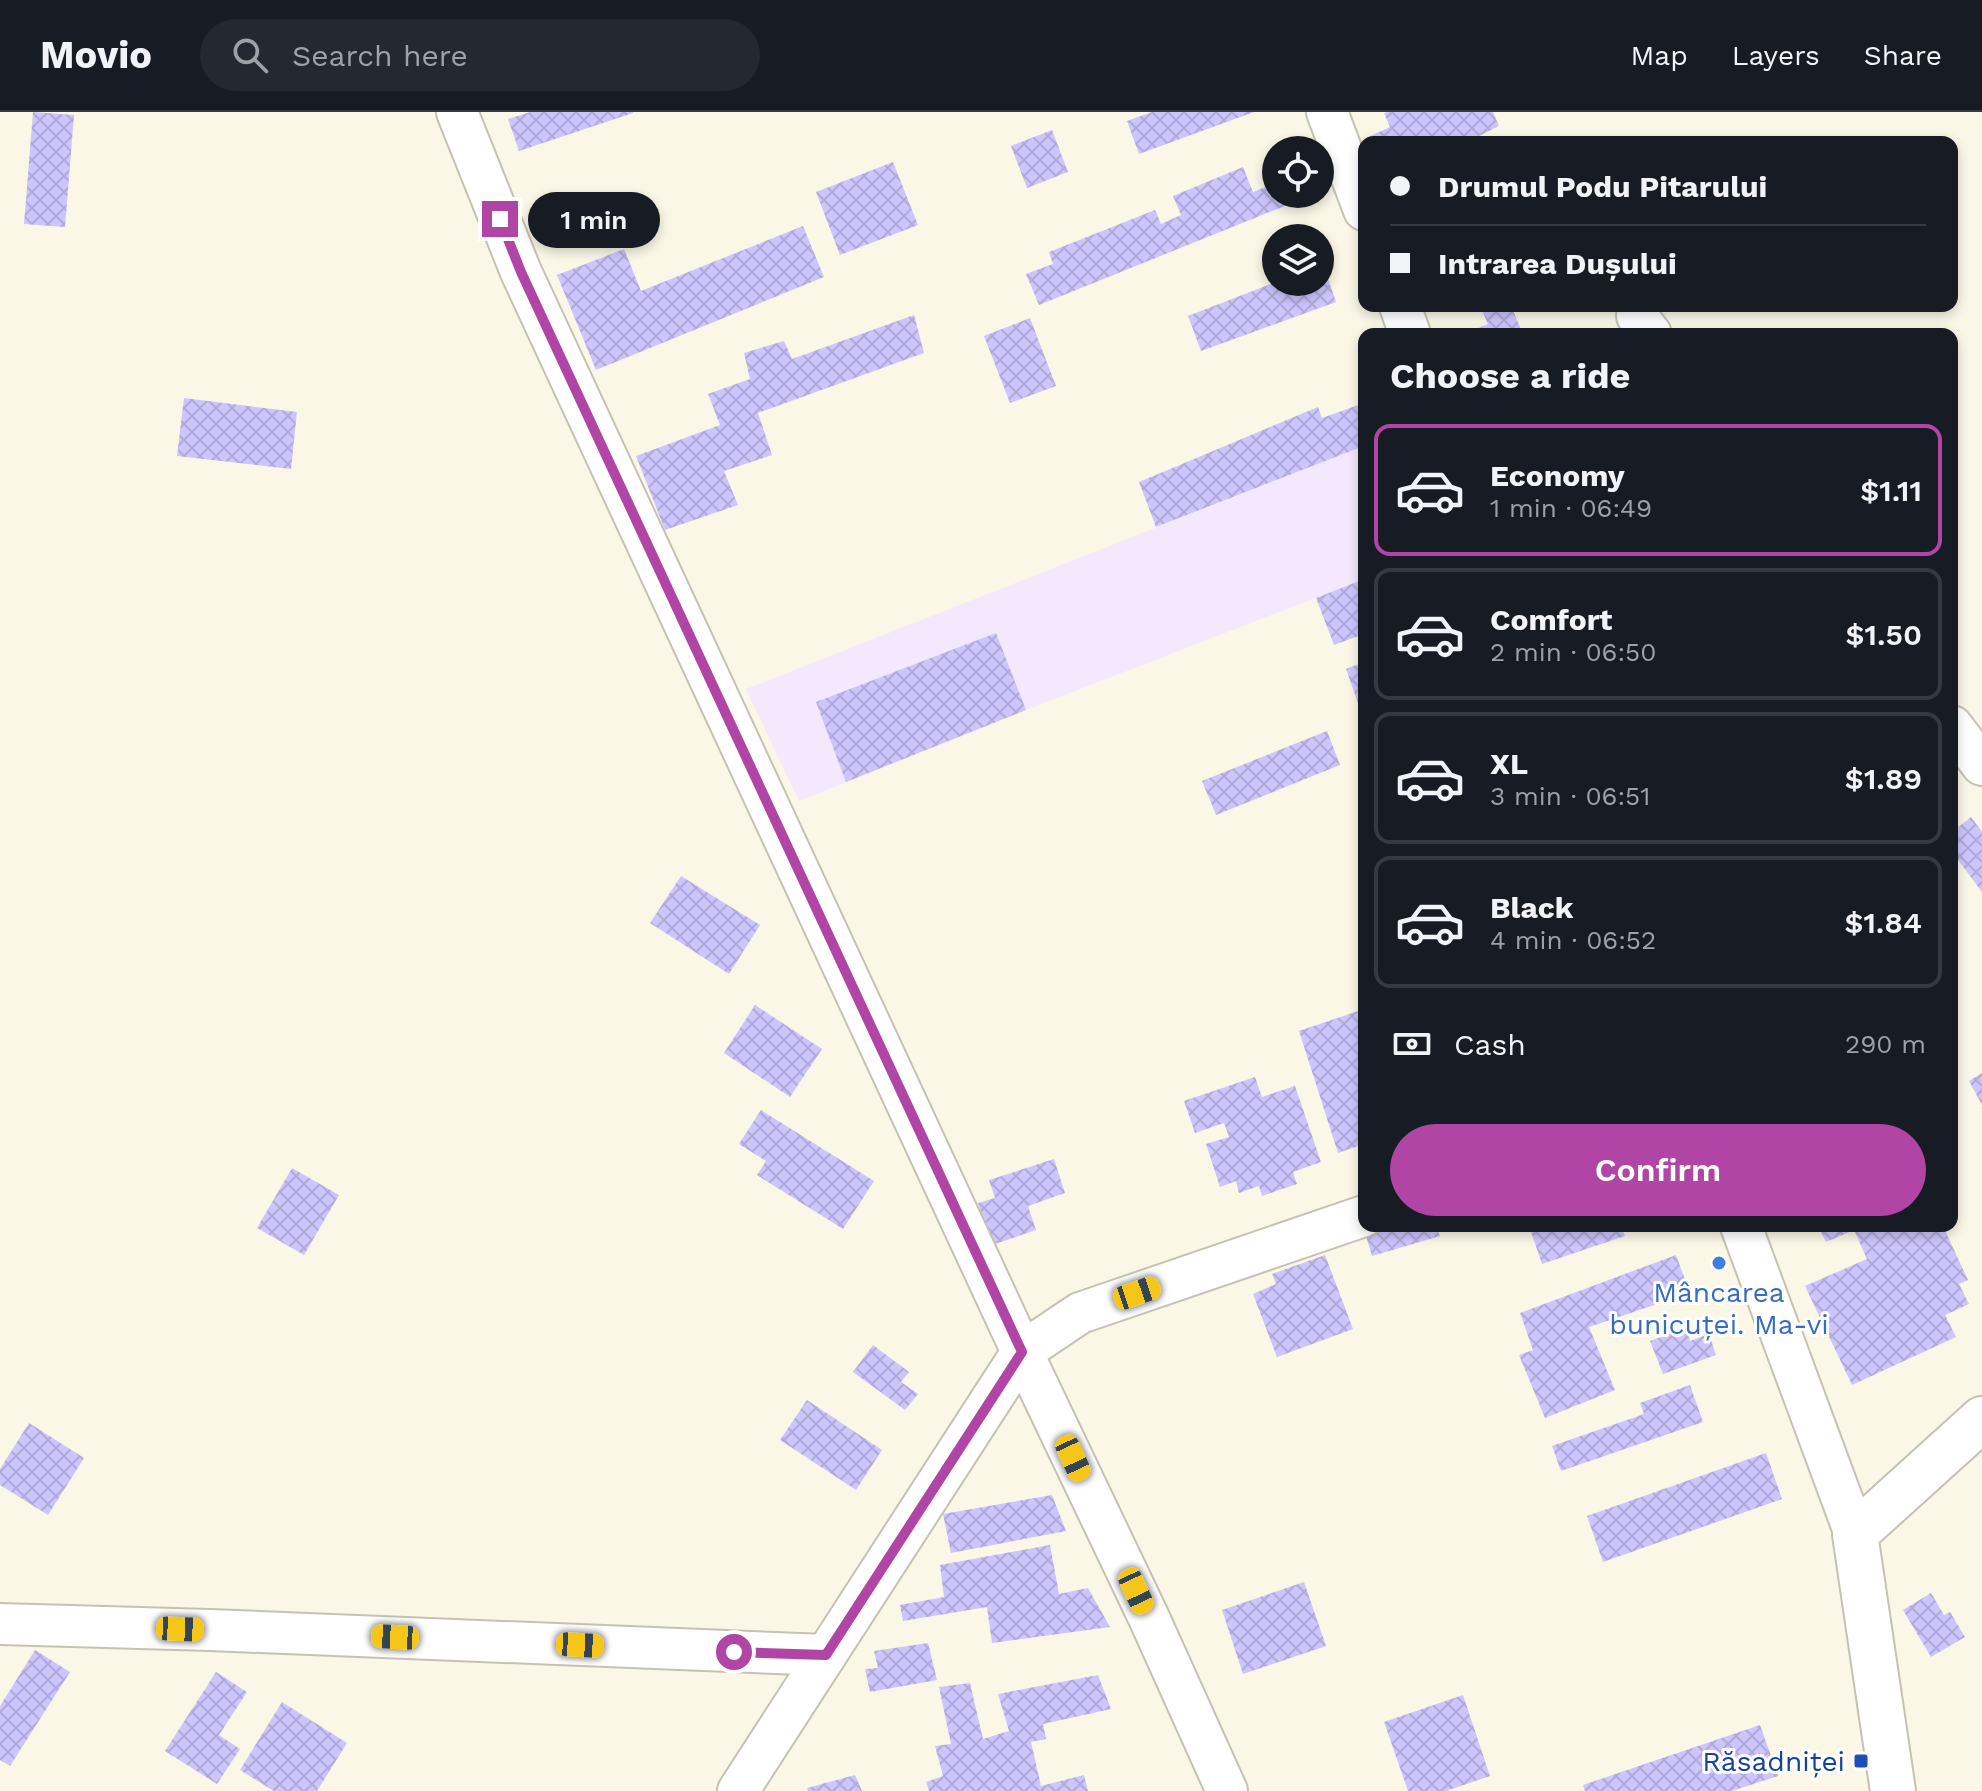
<!DOCTYPE html>
<meta charset="utf-8">
<style>
:root{--surface:#171b24;--page:#242831;--text:#f1f3f6;--muted:#9ea1a6;--line:#363941;--accent:#b145a5}
body{margin:0;font-family:"Work Sans",sans-serif;background:var(--page);color:var(--text);height:100vh;display:flex;flex-direction:column;font-size:30px;white-space:nowrap}
*{box-sizing:border-box;margin:0}
p{font-size:26px;color:var(--muted)}
.icon{flex:none;width:44px;height:44px;fill:none;stroke:currentColor;stroke-width:2;stroke-linecap:round;stroke-linejoin:round}
.map{position:relative;flex:1;overflow:hidden}
.sheet{position:absolute;left:1358px;top:216px;width:600px;height:904px;display:flex;flex-direction:column;background:var(--surface);border-radius:16px;box-shadow:0 4px 12px #0003}
.sheet>*{flex:none}
.top-card{position:absolute;left:1358px;top:24px;width:600px;height:176px;border-radius:16px;box-shadow:0 4px 12px #0003;display:grid;align-content:center;height:176px;padding:0 32px;background:var(--surface)}
.fabs{position:absolute;left:1262px;top:24px;display:grid;gap:16px}
.fabs a{display:grid;place-items:center;width:72px;height:72px;border-radius:50%;background:var(--surface);box-shadow:0 4px 12px #0003;font-size:40px}
.end{position:absolute;width:36px;height:36px;margin:-18px;border:10px solid #b145a5;background:#fff;box-shadow:0 0 0 4px #fff}
.from{border-radius:50%}
.bubble{position:absolute;height:56px;border-radius:28px;background:var(--surface);box-shadow:0 4px 12px #0003;font-size:26px;font-weight:600;line-height:56px;text-align:center}
.car{position:absolute;width:24px;height:48px;margin:-24px -12px;border-radius:10px;box-shadow:0 0 6px 2px #0007;background:linear-gradient(#f5c518 24%,#345 0 40%,#f5c518 0 76%,#345 0 86%,#f5c518 0)}
.top-card b{display:flex;align-items:center;gap:28px;height:76px;font-size:30px}
.top-card b+b{border-top:2px solid var(--line)}
.top-card i{width:20px;height:20px;background:var(--text)}
ul{padding:0;list-style:none}
li{display:flex;align-items:center;gap:24px;height:132px;margin:0 16px 12px;padding:0 16px;border:4px solid var(--line);border-radius:16px}
li div{flex:1}
li b{display:block;font-size:30px}
li em{font-style:normal;font-weight:600}
li.on{border-color:var(--accent)}
li>.icon{width:72px;height:72px;stroke-width:1.5}
h2{padding:0 32px;font-size:36px;line-height:96px}
.pay{display:flex;align-items:center;gap:20px;height:88px;padding:0 32px;font-size:30px}
.pay p{margin-inline-start:auto}
.primary-button{display:flex;gap:16px;margin-top:auto;padding:16px 32px}
.primary-button a{flex:1;height:92px;border-radius:48px;background:var(--accent);color:#fff;font-size:32px;font-weight:600;line-height:92px;text-align:center}
header{display:flex;align-items:center;gap:48px;box-sizing:border-box;height:112px;padding:0 40px;background:var(--surface);border-bottom:2px solid var(--line)}
header strong{font-size:38px}
nav{display:flex;gap:44px;margin-inline-start:auto;font-size:28px}
.search{width:560px;height:72px;background:var(--page);display:flex;align-items:center;gap:20px;box-sizing:border-box;padding:0 28px;border-radius:44px;color:var(--muted);font-size:30px}
.map>svg:first-child{display:block}
.commercial{fill:#f3e8fd}
.building{fill:url(#building-cross-hatch)}
.lines{fill:none;stroke-linecap:round;stroke-linejoin:round}
.minor-casing{stroke:#c6c2b3;stroke-width:44}
.major-casing{stroke:#c6c2b3;stroke-width:48}
.minor{stroke:#fff;stroke-width:40}
.major{stroke:#fff;stroke-width:44}
.route{stroke:#b145a5;stroke-width:10}
.shop-dot{fill:#3f7fe0;stroke:#fff;stroke-width:3}
.transit-dot{fill:#1a4fb4;stroke:#fff;stroke-width:3}
.labels{text-anchor:middle;dominant-baseline:central;stroke-width:6;stroke-linejoin:round;paint-order:stroke}
.shop-label{font-size:28px;fill:#366cbe;stroke:#fff}
.transit-label{font-size:28px;fill:#164399;stroke:#fff;text-anchor:end}
</style>
<header>
<strong>Movio</strong>
<div class="search"><svg class="icon" aria-label="search" viewBox="0 0 24 24"><circle cx="10" cy="10" r="6"/><path d="M15 15l6 6"/></svg>Search here</div>
<nav><a>Map</a><a>Layers</a><a>Share</a></nav>
</header>
<div class="map">
<svg width="1982" height="1679" viewBox="0 0 1982 1679">
<defs>
<pattern id="building-cross-hatch" width="8" height="8" patternUnits="userSpaceOnUse" patternTransform="scale(2)"><rect width="8" height="8" fill="#cdc5fe"/><path d="M0 0l8 8M0 8l8-8" fill="none" stroke="#b0a9d9"/></pattern>
</defs>
<rect width="100%" height="100%" fill="#fbf7e7"/>
<polygon class="commercial" points="1364,334 1364,467 1026,598 799,689 746,577"/>
<g class="building">
<polygon points="33,0 74,3 65,115 24,112"/>
<polygon points="530,0 633,0 633,1 519,39 508,7"/>
<polygon points="1152,0 1254,0 1139,42 1127,9"/>
<polygon points="1387,0 1493,0 1499,14 1467,30 1367,30 1366,26 1390,15 1384,1"/>
<polygon points="1052,18 1068,60 1027,76 1011,34"/>
<polygon points="893,50 918,113 840,143 816,80"/>
<polygon points="1243,55 1253,80 1276,71 1276,82 1301,82 1302,87 1039,193 1026,162 1053,152 1049,140 1155,98 1161,112 1181,103 1173,84"/>
<polygon points="803,114 824,165 596,258 557,163 624,137 641,179"/>
<polygon points="1326,161 1336,190 1201,239 1188,204 1276,170 1293,170 1294,173 1303,170 1320,170 1320,163"/>
<polygon points="1480,194 1511,194 1523,222 1465,222 1488,212"/>
<polygon points="914,203 924,241 758,301 772,343 724,359 738,393 665,418 636,344 720,313 708,282 750,267 744,241 784,229 792,247"/>
<polygon points="1030,206 1056,274 1010,291 984,224"/>
<polygon points="184,286 297,300 291,357 177,344"/>
<polygon points="1364,291 1364,334 1156,415 1139,370 1318,295 1322,306"/>
<polygon points="1364,467 1364,522 1334,533 1316,486"/>
<polygon points="996,521 1026,598 846,670 816,590"/>
<polygon points="1364,550 1364,608 1346,557"/>
<polygon points="1327,619 1340,653 1216,703 1202,669"/>
<polygon points="1971,705 1982,720 1982,780 1952,740 1952,720"/>
<polygon points="681,764 760,813 729,862 650,811"/>
<polygon points="755,893 822,937 790,985 724,941"/>
<polygon points="1364,897 1364,1001 1361,1002 1364,1011 1364,1032 1338,1041 1299,919"/>
<polygon points="1982,961 1982,993 1969,969"/>
<polygon points="1255,965 1262,985 1295,974 1321,1050 1293,1060 1297,1072 1262,1084 1259,1074 1239,1081 1236,1069 1220,1075 1206,1032 1229,1025 1224,1011 1195,1021 1184,989"/>
<polygon points="761,998 874,1069 843,1117 757,1063 766,1049 739,1032"/>
<polygon points="1054,1047 1065,1081 1028,1094 1036,1118 992,1133 978,1091 995,1086 989,1068"/>
<polygon points="292,1056 339,1083 304,1143 257,1116"/>
<polygon points="1363,1114 1436,1114 1440,1124 1372,1144"/>
<polygon points="1529,1114 1621,1114 1625,1124 1542,1152"/>
<polygon points="1818,1114 1943,1114 1968,1168 1959,1172 1969,1192 1945,1203 1956,1225 1852,1273 1805,1174 1867,1147 1854,1118 1826,1130"/>
<polygon points="1325,1143 1353,1217 1277,1245 1253,1182 1276,1172 1272,1162"/>
<polygon points="1676,1143 1690,1181 1589,1215 1615,1278 1545,1306 1519,1243 1533,1238 1520,1201"/>
<polygon points="1686,1216 1690,1229 1709,1222 1716,1243 1663,1262 1650,1229"/>
<polygon points="873,1233 909,1260 901,1270 918,1282 905,1298 853,1260"/>
<polygon points="1690,1273 1703,1310 1561,1359 1552,1334 1644,1302 1640,1291"/>
<polygon points="807,1288 882,1338 856,1378 780,1328"/>
<polygon points="29,1311 84,1346 48,1403 0,1373 0,1357"/>
<polygon points="1766,1341 1782,1387 1603,1450 1587,1404"/>
<polygon points="1052,1383 1066,1419 951,1441 943,1402"/>
<polygon points="1050,1433 1059,1482 1088,1476 1110,1515 992,1531 987,1495 903,1509 900,1493 944,1485 940,1453"/>
<polygon points="1304,1470 1326,1534 1243,1562 1222,1498"/>
<polygon points="1931,1481 1944,1503 1950,1500 1965,1525 1931,1545 1903,1498"/>
<polygon points="928,1531 937,1568 870,1580 865,1557 878,1556 874,1539"/>
<polygon points="35,1538 70,1560 10,1654 0,1648 0,1594"/>
<polygon points="216,1560 247,1580 219,1623 240,1637 217,1672 165,1639"/>
<polygon points="1098,1563 1111,1597 1043,1612 1046,1627 1031,1630 1041,1674 1084,1663 1088,1679 929,1679 926,1670 943,1664 935,1634 951,1632 939,1575 970,1571 983,1627 1009,1619 998,1582"/>
<polygon points="1463,1583 1490,1664 1446,1679 1408,1679 1384,1610"/>
<polygon points="282,1590 347,1631 317,1679 274,1679 240,1658"/>
<polygon points="1760,1613 1778,1664 1732,1679 1585,1679 1583,1673"/>
<polygon points="855,1663 862,1679 808,1679 807,1676"/>
</g>
<g class="lines">
<g class="minor-casing">
<g id="minor">
<polyline points="457,0 521,160 1022,1240 1149,1506 1227,1679"/>
<polyline points="1327,0 1364,98"/>
<polyline points="1400,194 1410,222"/>
<polyline points="1637,204 1651,222"/>
<polyline points="1952,614 1982,653"/>
<polyline points="1741,1114 1855,1422"/>
<polyline points="0,1512 210,1518 826,1543"/>
<polyline points="738,1679 1022,1240 1080,1201 1364,1104"/>
</g>
</g>
<g class="major-casing">
<polyline id="major" points="1893,1679 1855,1422 1982,1307"/>
</g>
<use href="#minor" class="minor"/>
<use href="#major" class="major"/>
</g>
<g class="lines">
<polyline class="route" points="500,107 521,160 1022,1240 826,1543 734,1540"/>
</g>
<circle class="shop-dot" cx="1719" cy="1151" r="8"/>
<rect class="transit-dot" x="1853" y="1641" width="16" height="16" rx="4"/>
<g class="labels">
<g class="shop-label">
<text x="1719" y="1180">Mâncarea<tspan x="1719" dy="32">bunicuței. Ma-vi</tspan></text>
</g>
<g class="transit-label">
<text x="1845" y="1649">Răsadniței</text>
</g>
</g>
</svg>
<div class="fabs">
<a><svg class="icon" aria-label="locate" viewBox="0 0 24 24"><circle cx="12" cy="12" r="6"/><path d="M12 2v4M12 18v4M2 12h4M18 12h4"/></svg></a>
<a><svg class="icon" aria-label="layers" viewBox="0 0 24 24"><path d="M12 4l9 5-9 5-9-5zM3 14l9 5 9-5"/></svg></a>
</div>
<i class="end from" style="left:734px;top:1540px"></i>
<i class="end" style="left:500px;top:107px"></i>
<div class="bubble" style="left:528px;top:80px;width:132px">1 min</div>
<i class="car" style="left:1137px;top:1181px;rotate:71deg"></i>
<i class="car" style="left:1073px;top:1346px;rotate:155deg"></i>
<i class="car" style="left:1136px;top:1479px;rotate:155deg"></i>
<i class="car" style="left:180px;top:1517px;rotate:92deg"></i>
<i class="car" style="left:395px;top:1525px;rotate:273deg"></i>
<i class="car" style="left:580px;top:1533px;rotate:93deg"></i>
<div class="top-card">
<b><i class="from"></i>Drumul Podu Pitarului</b>
<b><i></i>Intrarea Dușului</b>
</div>
<section class="sheet">
<h2>Choose a ride</h2>
<ul>
<li class="on"><svg class="icon" aria-label="car" viewBox="0 0 24 24"><path d="M5 17H2v-5l4-1 3-4h7l3 4 3 1v5h-3M9 17h6M6 11h13"/><circle cx="7" cy="17" r="2"/><circle cx="17" cy="17" r="2"/></svg><div><b>Economy</b><p>1 min · 06:49</p></div><em>$1.11</em></li>
<li><svg class="icon" aria-label="car" viewBox="0 0 24 24"><path d="M5 17H2v-5l4-1 3-4h7l3 4 3 1v5h-3M9 17h6M6 11h13"/><circle cx="7" cy="17" r="2"/><circle cx="17" cy="17" r="2"/></svg><div><b>Comfort</b><p>2 min · 06:50</p></div><em>$1.50</em></li>
<li><svg class="icon" aria-label="car" viewBox="0 0 24 24"><path d="M5 17H2v-5l4-1 3-4h7l3 4 3 1v5h-3M9 17h6M6 11h13"/><circle cx="7" cy="17" r="2"/><circle cx="17" cy="17" r="2"/></svg><div><b>XL</b><p>3 min · 06:51</p></div><em>$1.89</em></li>
<li><svg class="icon" aria-label="car" viewBox="0 0 24 24"><path d="M5 17H2v-5l4-1 3-4h7l3 4 3 1v5h-3M9 17h6M6 11h13"/><circle cx="7" cy="17" r="2"/><circle cx="17" cy="17" r="2"/></svg><div><b>Black</b><p>4 min · 06:52</p></div><em>$1.84</em></li>
</ul>
<div class="pay"><svg class="icon" aria-label="cash" viewBox="0 0 24 24"><path d="M3 7h18v10H3z"/><circle cx="12" cy="12" r="2"/></svg>Cash<p>290 m</p></div>
<div class="primary-button"><a>Confirm</a></div>
</section>
</div>
